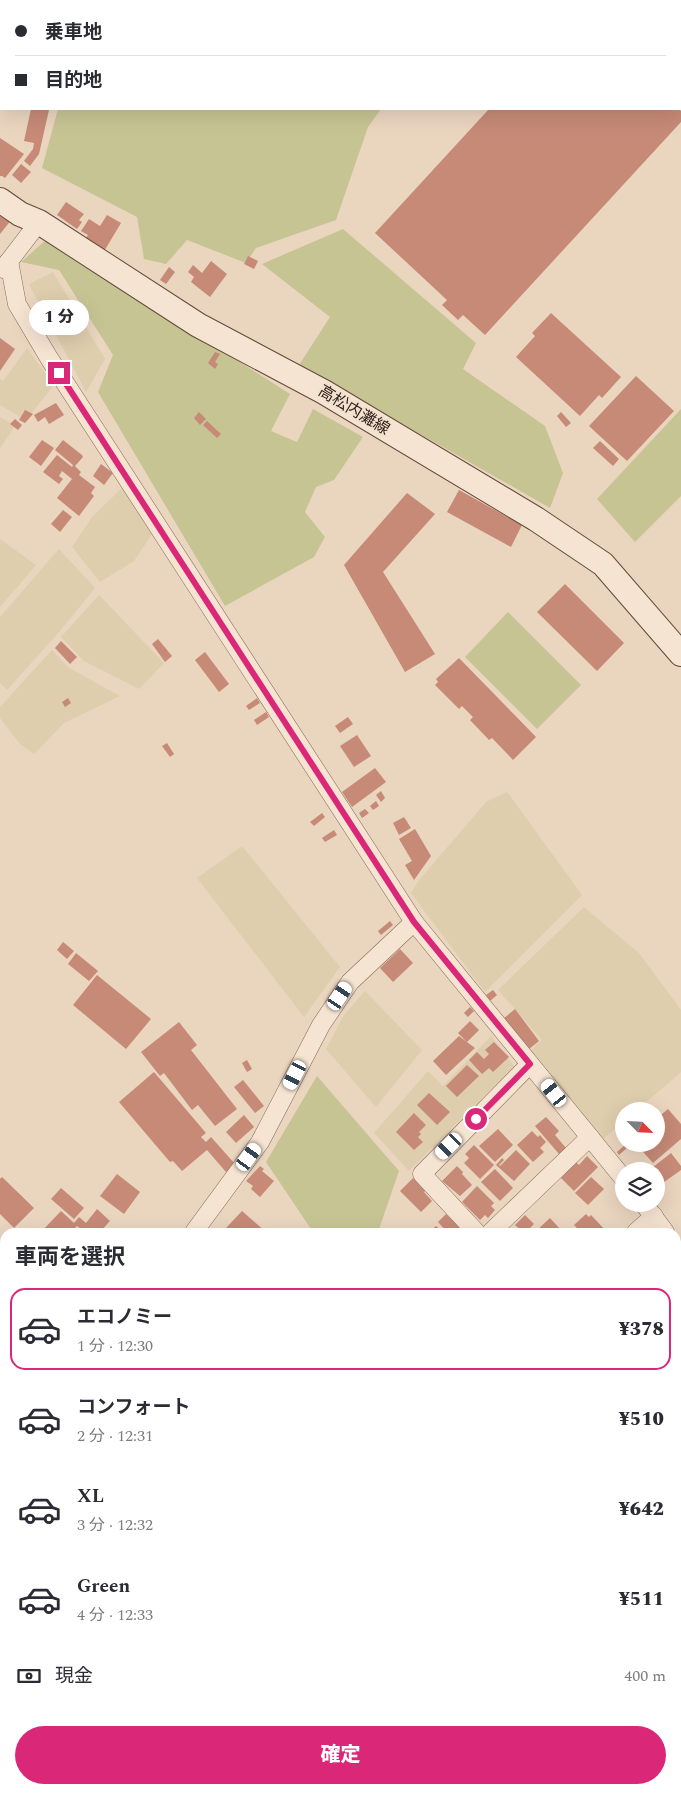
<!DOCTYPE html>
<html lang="ja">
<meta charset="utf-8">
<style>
:root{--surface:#fff;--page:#f2f2f3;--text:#2b2b33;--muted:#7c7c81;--line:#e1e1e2;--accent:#db2777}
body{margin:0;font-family:Spectral,"Noto Sans JP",serif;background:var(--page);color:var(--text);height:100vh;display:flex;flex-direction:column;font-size:19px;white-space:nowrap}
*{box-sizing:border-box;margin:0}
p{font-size:16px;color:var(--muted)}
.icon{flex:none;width:28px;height:28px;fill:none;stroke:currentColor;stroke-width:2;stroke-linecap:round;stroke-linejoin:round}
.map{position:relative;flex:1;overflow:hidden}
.panel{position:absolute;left:0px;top:1228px;width:681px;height:566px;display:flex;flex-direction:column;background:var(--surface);border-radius:15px 15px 0 0;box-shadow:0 5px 20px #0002}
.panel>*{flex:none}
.hud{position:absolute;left:0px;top:0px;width:681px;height:110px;box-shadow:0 5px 20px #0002;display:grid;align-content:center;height:110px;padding:0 15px;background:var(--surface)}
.needle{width:32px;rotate:114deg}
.controls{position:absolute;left:615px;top:1102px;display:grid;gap:10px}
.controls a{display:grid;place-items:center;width:50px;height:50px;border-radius:50%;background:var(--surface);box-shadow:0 5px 20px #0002;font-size:25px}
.end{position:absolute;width:22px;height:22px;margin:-11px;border:6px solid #db2777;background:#fff;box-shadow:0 0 0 2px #fff}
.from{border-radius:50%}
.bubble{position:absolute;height:35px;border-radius:18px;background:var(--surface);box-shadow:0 5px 20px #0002;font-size:16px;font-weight:800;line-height:35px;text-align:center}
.car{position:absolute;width:15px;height:30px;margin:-15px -8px;border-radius:6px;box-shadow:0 0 4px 1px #0007;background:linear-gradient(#fff 24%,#345 0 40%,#fff 0 76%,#345 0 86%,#fff 0)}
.hud b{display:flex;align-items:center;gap:18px;height:48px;font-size:19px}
.hud b+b{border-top:1px solid var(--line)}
.hud i{width:12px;height:12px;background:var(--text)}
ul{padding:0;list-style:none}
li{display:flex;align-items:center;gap:15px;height:82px;margin:0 10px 8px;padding:0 5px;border:2px solid transparent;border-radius:15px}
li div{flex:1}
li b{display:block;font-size:19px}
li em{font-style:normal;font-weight:800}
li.on{border-color:var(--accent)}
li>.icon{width:45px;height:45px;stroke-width:1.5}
h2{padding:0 15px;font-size:22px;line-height:60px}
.pay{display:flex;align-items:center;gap:12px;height:55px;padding:0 15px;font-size:19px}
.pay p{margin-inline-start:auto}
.action{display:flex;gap:10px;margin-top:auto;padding:10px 15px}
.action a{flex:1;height:58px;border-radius:30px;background:var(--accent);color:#fff;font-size:20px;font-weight:800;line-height:58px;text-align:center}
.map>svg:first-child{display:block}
.farmland{fill:#dfcead}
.green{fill:#c7c494}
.building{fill:#c68a77}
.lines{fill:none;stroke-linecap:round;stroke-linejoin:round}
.minor-casing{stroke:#826759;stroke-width:19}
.secondary-casing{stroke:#63493c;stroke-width:26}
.trunk-casing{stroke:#4f372d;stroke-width:29}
.minor{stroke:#f6e4d2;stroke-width:18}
.secondary{stroke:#f6e4d2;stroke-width:24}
.trunk{stroke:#e1a476;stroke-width:28}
.route{stroke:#db2777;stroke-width:6}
.labels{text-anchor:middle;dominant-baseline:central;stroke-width:4.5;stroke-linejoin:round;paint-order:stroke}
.street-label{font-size:16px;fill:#32231c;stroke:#f2e1ce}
</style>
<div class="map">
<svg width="681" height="1793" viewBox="0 0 681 1793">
<rect width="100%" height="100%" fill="#ead5bf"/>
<g class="farmland">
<polygon points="53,272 105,359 86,392 29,284"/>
<polygon points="27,348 54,385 26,420 0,405 0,379 3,381"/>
<polygon points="0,417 15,426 0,448"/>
<polygon points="122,488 152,534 134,561 100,582 72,547 92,517"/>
<polygon points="0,539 36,565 0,607"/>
<polygon points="59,549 95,588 59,632 7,690 0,683 0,617"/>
<polygon points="99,595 164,663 139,689 84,661 61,637"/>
<polygon points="52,650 69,668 120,696 64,723 34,754 20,744 0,718 0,707"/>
<polygon points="507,792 582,895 485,992 411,893 420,879 486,802"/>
<polygon points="242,846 340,967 304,1017 197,878"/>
<polygon points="584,907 639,953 681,1010 681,1072 636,1111 624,1111 624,1121 603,1139 573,1103 528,1053 542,1040 498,990"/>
<polygon points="365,991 422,1050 376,1107 326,1049 344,1015"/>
<polygon points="491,1036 514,1066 409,1171 374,1133 428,1071 443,1086"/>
</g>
<g class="green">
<polygon points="76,0 253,0 77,1"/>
<polygon points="58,109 381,109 368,127 336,220 256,248 246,263 187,240 166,264 144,259 137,217 42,168"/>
<polygon points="343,229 476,343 463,369 545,426 563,473 550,508 299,365 330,317 262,264"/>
<polygon points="47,239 290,394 271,431 297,442 313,409 363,437 334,480 316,487 305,512 325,537 314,557 225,606 98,392 113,355 59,270 21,262"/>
<polygon points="681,409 681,496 635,542 597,499"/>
<polygon points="508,612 581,685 537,729 465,657"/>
<polygon points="317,1076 399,1171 378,1232 313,1232 266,1162"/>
</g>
<g class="building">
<polygon points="31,109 49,110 39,154 30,166 24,161 33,149 34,143 24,141"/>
<polygon points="489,109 679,109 681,111 681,122 485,335 463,315 458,320 442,305 447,300 375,233"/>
<polygon points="0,138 24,154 5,178 2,176 0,176"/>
<polygon points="21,164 31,172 21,183 12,175"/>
<polygon points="66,202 84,214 79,220 82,222 77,229 57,215"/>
<polygon points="0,210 12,219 0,234"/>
<polygon points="107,215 121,223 103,253 84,241 88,235 81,231 89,219 100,226"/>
<polygon points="248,256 258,261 254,269 244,264"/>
<polygon points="211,261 227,274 210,297 191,282 194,277 188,272 193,265 202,273"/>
<polygon points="169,267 175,272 166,284 160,280"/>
<polygon points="551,313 621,377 602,398 599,395 580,416 516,357 535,336 532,333"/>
<polygon points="0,338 15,349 0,371"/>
<polygon points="215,352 220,354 215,362 218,364 215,369 208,363"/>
<polygon points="636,376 674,411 627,461 589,426"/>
<polygon points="56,403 64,415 49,424 45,417 38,422 34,415"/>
<polygon points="25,410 33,414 25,423 19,420"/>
<polygon points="199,412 206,419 200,425 194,418"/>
<polygon points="561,412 571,423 566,427 557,416"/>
<polygon points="15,419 22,425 18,430 10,424"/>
<polygon points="207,421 221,434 217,438 203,425"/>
<polygon points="42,440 54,448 41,466 29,457"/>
<polygon points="63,440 82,455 83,457 75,466 81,472 79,475 95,487 91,493 94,496 79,516 57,498 72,479 62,471 59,476 63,479 59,484 43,472 57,455 72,467 73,465 55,450"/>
<polygon points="600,441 619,459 613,466 593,448"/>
<polygon points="101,464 113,473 104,485 93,476"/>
<polygon points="459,490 522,525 511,547 447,512"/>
<polygon points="407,493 435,514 383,572 435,654 405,672 344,565"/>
<polygon points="63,510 72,517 60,532 51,524"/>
<polygon points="565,584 624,643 597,671 537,612"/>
<polygon points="158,639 172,656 165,662 152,644"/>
<polygon points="61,641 77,657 70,664 55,648"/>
<polygon points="205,652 229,684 219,692 195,660"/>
<polygon points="459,658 536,737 513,760 492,738 489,740 470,720 473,717 462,706 459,709 435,685 438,682 436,679"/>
<polygon points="68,698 71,703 65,707 62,702"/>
<polygon points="257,698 260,703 249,710 246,706"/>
<polygon points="266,712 269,717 257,725 254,720"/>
<polygon points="348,717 353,724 340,733 335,726"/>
<polygon points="357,735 371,756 354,767 340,746"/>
<polygon points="167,743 174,754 170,757 162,746"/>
<polygon points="375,768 386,782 352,807 342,792"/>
<polygon points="381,791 385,798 381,802 376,795"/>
<polygon points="376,801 379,806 373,810 370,806"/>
<polygon points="365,809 369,813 362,818 359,813"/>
<polygon points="322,813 325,817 314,826 310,822"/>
<polygon points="404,817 411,828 399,835 393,823"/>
<polygon points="415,829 431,856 414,880 405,865 412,861 399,839"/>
<polygon points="334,830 337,835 325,842 322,838"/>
<polygon points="390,921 393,925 381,935 378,931"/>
<polygon points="63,942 74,951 67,959 57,950"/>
<polygon points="400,949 413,963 393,982 380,968"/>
<polygon points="76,953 98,971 89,981 68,964"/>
<polygon points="97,975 151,1019 126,1049 73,1005"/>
<polygon points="493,990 497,995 490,1001 486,995"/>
<polygon points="470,1007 474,1011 468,1017 464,1013"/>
<polygon points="515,1009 539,1041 528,1050 503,1019"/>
<polygon points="470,1021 479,1030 467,1042 475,1048 446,1075 433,1061 459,1036 467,1042 458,1033"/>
<polygon points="179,1022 197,1045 191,1050 237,1109 215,1126 198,1105 192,1110 164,1073 160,1076 141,1052"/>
<polygon points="494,1042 509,1057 493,1072 489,1068 482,1074 469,1060 477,1052 484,1059 489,1054 485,1050"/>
<polygon points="247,1060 252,1069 247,1072 242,1063"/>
<polygon points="467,1065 479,1076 457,1097 446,1086"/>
<polygon points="154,1072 206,1133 201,1137 206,1142 211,1137 235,1164 226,1172 207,1150 182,1171 173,1161 170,1162 119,1102"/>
<polygon points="243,1080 264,1106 255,1113 234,1087"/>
<polygon points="429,1093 450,1112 437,1125 417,1105"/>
<polygon points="668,1109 681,1124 681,1139 653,1163 636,1144 656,1144 656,1119"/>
<polygon points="414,1113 426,1125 419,1132 421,1134 418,1137 423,1142 414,1150 396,1132"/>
<polygon points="244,1115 254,1127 236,1143 226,1132"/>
<polygon points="546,1117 559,1131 555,1135 566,1148 559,1154 535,1126"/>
<polygon points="498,1129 513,1145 495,1162 479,1146"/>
<polygon points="532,1131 538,1137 540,1135 546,1142 540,1148 544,1152 533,1162 517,1145"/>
<polygon points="626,1144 628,1147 619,1155 617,1152"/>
<polygon points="474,1145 494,1165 480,1179 464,1163 469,1158 465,1154"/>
<polygon points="516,1150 530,1164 514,1181 496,1165 502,1158 504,1160 499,1165 500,1166"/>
<polygon points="671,1153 681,1166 681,1170 660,1185 656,1180 656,1171 648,1171"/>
<polygon points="587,1156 598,1167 574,1191 561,1178 576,1162 579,1165"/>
<polygon points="260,1166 264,1169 262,1171 274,1181 260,1197 251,1189 253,1186 246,1181"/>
<polygon points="457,1166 463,1172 462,1174 472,1185 460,1196 442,1181"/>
<polygon points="495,1169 513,1188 500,1201 481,1182"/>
<polygon points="117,1174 140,1192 124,1214 100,1196"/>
<polygon points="2,1177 34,1208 14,1228 0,1214 0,1179"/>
<polygon points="591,1177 604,1189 588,1205 575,1193"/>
<polygon points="413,1178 426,1190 424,1192 432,1201 421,1212 400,1191"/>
<polygon points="477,1186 494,1203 491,1206 495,1210 488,1218 485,1215 480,1220 462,1202"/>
<polygon points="61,1188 84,1208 74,1219 51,1199"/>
<polygon points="97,1209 110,1221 100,1232 85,1232 77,1226 71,1232 41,1232 61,1211 74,1223 79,1217 86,1223"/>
<polygon points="242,1211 266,1232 232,1232 226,1228"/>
<polygon points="446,1214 460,1228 454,1232 447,1232 438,1222"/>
<polygon points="586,1214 589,1217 591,1215 607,1232 581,1232 574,1225"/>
<polygon points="525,1215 534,1224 526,1232 523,1232 515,1225"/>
<polygon points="550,1218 561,1230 558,1232 535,1232"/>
<polygon points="436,1226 443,1232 429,1232"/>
<polygon points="681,1281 681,1310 676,1313 676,1285"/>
<polygon points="0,1344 3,1348 5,1346 5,1373 0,1367"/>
<polygon points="676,1610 681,1617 681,1630 676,1633"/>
<polygon points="5,1622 5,1648 0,1644 0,1629"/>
<polygon points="681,1754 681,1765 678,1768 676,1765 676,1757"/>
<polygon points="238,1789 260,1789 256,1793 244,1793"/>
<polygon points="632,1789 647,1789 642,1793 635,1793"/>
</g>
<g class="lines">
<g class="minor-casing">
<g id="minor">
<polyline points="631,0 632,1"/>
<polyline points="7,1 7,0"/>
<polyline points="56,1 57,0"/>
<polyline points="0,16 1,13"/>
<polyline points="0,31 1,32"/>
<polyline points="680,44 681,45"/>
<polyline points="0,73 1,71"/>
<polyline points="9,261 17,304 49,358 414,922 624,1179"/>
<polyline points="3,269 39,222"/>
<polyline points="644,1204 665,1232"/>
<polyline points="194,1232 260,1142 321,1025 350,982 414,922"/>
<polyline points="476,1232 422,1174 530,1064"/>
<polyline points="491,1232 590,1137"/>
<polyline points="636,1232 654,1216"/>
<polyline points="676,1248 681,1255"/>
<polyline points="0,1614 5,1603"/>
<polyline points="0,1727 5,1731"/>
<polyline points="72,1789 77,1793"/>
<polyline points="610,1789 614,1793"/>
<polyline points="545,1793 548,1789"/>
</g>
</g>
<g class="secondary-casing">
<polyline id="secondary" points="0,200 20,214 39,222 198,325 324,392 536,519 603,564 681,654"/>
</g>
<g class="trunk-casing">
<g id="trunk">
<polyline points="0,1288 5,1294"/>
<polyline points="452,1789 456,1793"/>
</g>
</g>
<use href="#minor" class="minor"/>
<use href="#secondary" class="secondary"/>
<use href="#trunk" class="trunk"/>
</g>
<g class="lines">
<polyline class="route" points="59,373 414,922 530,1064 476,1119"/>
</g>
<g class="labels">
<g class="street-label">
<text transform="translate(354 410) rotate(31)">高松内灘線</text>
</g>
</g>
</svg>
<div class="controls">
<a><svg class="needle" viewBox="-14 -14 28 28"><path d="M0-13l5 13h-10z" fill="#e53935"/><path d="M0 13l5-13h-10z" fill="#7c7c81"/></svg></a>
<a><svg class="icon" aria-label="layers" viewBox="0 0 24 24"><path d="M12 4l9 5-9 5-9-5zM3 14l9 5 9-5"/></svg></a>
</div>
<i class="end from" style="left:476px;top:1119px"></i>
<i class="end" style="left:59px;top:373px"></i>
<div class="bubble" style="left:29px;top:300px;width:60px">1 分</div>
<i class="car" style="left:340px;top:996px;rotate:34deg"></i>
<i class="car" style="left:295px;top:1075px;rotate:207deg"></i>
<i class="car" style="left:554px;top:1093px;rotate:321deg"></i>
<i class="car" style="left:449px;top:1146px;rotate:225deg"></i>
<i class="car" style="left:249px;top:1157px;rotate:36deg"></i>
<div class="hud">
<b><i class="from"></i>乗車地</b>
<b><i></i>目的地</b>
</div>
<section class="panel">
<h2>車両を選択</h2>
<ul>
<li class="on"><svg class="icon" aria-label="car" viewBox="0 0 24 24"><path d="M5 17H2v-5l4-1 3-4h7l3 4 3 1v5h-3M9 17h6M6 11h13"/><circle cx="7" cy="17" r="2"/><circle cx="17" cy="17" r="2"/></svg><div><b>エコノミー</b><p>1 分 · 12:30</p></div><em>¥378</em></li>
<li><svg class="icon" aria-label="car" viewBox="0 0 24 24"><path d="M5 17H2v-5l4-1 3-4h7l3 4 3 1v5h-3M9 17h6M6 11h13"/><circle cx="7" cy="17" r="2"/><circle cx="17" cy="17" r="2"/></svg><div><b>コンフォート</b><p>2 分 · 12:31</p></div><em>¥510</em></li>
<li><svg class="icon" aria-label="car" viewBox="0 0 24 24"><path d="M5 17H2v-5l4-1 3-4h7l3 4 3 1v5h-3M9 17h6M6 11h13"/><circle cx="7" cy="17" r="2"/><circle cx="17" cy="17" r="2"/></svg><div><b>XL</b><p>3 分 · 12:32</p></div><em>¥642</em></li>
<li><svg class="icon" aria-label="car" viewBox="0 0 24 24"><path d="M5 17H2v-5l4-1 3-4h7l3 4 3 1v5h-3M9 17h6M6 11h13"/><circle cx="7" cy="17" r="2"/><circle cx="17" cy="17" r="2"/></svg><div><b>Green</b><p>4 分 · 12:33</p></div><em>¥511</em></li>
</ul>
<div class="pay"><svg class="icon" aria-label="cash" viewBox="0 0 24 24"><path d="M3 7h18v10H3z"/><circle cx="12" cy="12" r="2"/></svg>現金<p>400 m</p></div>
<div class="action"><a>確定</a></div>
</section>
</div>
